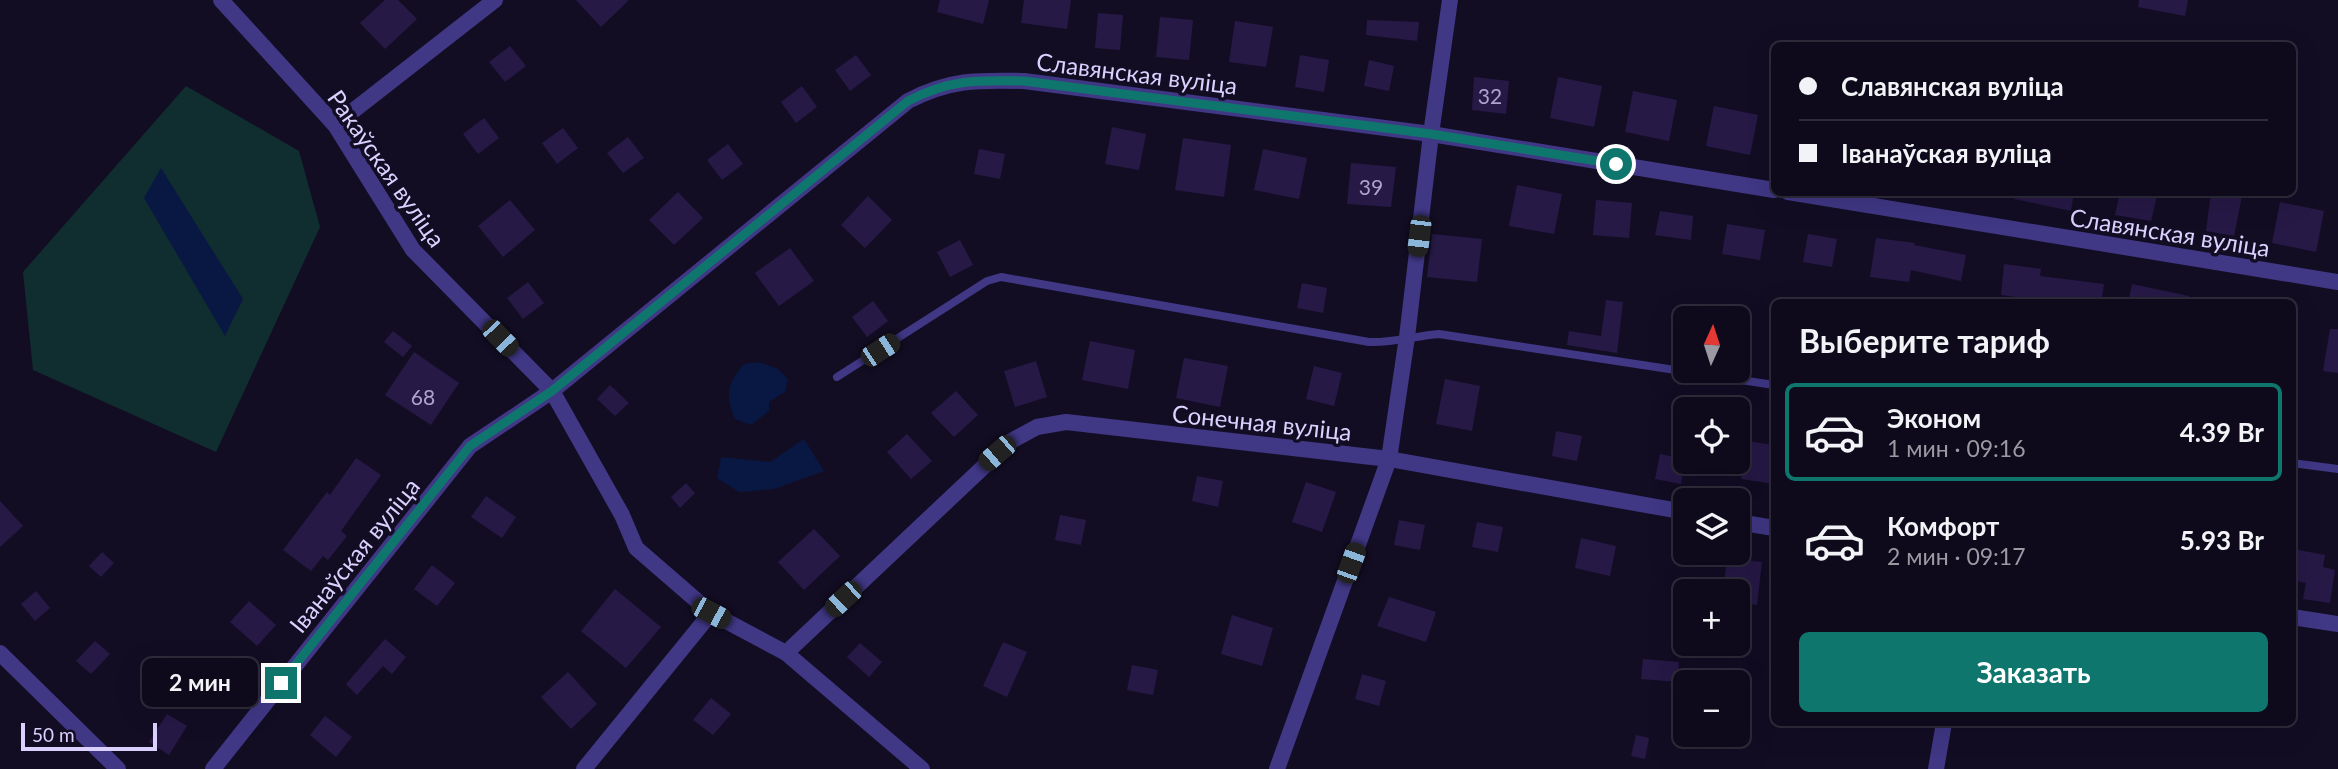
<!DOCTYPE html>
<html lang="ru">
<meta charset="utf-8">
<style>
:root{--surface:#0e0a1b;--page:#1c1828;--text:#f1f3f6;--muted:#9b9aa3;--line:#2e2b3a;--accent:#0f766e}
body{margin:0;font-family:Lato,sans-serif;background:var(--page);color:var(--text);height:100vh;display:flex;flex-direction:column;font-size:26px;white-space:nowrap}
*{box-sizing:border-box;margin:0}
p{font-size:23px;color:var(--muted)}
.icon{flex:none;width:38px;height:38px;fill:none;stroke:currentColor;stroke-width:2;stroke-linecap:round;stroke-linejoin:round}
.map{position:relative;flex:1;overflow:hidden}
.sheet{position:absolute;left:1771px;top:299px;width:525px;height:427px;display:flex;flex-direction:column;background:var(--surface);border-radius:10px;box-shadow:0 7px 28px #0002,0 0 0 2px var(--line)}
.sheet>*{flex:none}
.banner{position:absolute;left:1771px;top:42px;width:525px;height:154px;border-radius:10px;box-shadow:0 7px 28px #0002,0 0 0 2px var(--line);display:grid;align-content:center;height:154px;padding:0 28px;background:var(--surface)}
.needle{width:46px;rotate:3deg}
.tools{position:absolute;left:1673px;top:306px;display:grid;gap:14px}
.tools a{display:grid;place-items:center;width:77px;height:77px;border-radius:10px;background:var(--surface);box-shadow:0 7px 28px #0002,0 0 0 2px var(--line);font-size:35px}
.scale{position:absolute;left:21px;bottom:18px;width:136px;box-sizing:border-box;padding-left:7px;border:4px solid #dad1ff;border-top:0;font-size:19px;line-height:24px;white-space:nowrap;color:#dad1ff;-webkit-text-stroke:5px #130d24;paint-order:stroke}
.end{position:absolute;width:32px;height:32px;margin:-16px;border:9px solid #0f766e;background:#fff;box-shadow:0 0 0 4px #fff}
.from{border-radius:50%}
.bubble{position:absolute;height:49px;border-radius:10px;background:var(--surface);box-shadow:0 7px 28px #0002,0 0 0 2px var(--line);font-size:23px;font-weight:700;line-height:49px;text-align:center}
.car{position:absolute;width:21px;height:42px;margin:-21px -10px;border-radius:9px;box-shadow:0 0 5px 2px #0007;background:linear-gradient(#222 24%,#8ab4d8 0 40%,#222 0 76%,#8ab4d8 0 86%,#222 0)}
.banner b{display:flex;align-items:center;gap:24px;height:66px;font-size:26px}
.banner b+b{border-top:2px solid var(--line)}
.banner i{width:18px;height:18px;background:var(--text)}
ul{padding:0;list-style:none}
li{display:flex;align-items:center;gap:21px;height:98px;margin:0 14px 10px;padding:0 14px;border:4px solid transparent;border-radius:10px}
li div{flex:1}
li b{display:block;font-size:26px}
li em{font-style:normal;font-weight:700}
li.current{border-color:var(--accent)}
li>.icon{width:63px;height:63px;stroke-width:1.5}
h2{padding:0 28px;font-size:32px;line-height:84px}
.button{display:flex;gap:14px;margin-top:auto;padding:14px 28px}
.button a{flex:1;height:80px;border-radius:10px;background:var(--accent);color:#fff;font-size:28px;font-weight:700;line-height:80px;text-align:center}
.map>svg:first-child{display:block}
.green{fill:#102d2f}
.water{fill:#081843}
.building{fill:#261946}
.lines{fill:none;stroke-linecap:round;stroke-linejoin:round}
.service{stroke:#403785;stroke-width:8}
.minor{stroke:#403785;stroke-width:16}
.route{stroke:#0f766e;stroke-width:9}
.labels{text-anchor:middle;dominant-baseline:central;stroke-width:7;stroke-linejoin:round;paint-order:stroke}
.number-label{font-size:21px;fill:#ada3d1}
.street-label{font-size:24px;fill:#dad1ff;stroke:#130d24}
</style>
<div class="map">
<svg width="2338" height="769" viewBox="0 0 2338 769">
<rect width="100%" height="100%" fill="#130d24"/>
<polygon class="green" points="186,86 299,151 320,227 216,452 33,370 23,272"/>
<g class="water">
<polygon points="161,168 243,299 225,336 144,198"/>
<path d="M759,362l19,7 10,10 -3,13 -16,10v9l-18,14 -16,-6c-10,-25 -8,-35 9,-55z"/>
<polygon points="804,439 824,471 774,489 739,492 717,478 721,457 770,462"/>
</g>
<g class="building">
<polygon points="385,0 398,0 417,19 385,49 360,23"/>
<polygon points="576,0 629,0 601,27"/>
<polygon points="940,0 989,0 983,24 937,12"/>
<polygon points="1024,0 1071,0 1067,29 1021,23"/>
<polygon points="2139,0 2188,0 2185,16 2138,7"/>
<polygon points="1098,13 1123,15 1120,50 1095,48"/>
<polygon points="1160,17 1193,20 1189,60 1156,57"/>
<polygon points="1367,20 1419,22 1417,41 1366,35"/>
<polygon points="1235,21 1273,27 1266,67 1229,62"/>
<polygon points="510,46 526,66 505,82 489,62"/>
<polygon points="856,55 871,75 850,91 835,70"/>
<polygon points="1300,55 1329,60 1324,92 1295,87"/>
<polygon points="1369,60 1394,66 1389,91 1364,86"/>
<polygon points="1474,77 1509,81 1506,114 1472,110"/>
<polygon points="1558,77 1602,86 1594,127 1550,118"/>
<polygon points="802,86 817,107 796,123 781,102"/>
<polygon points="1633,91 1677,100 1669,141 1625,132"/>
<polygon points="1714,106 1758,115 1750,155 1706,146"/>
<polygon points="484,118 499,138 478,154 463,134"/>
<polygon points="1112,127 1146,134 1139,170 1105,164"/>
<polygon points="563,128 578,148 557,164 542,143"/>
<polygon points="628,137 644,158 623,173 607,153"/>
<polygon points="1183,138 1231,145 1224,197 1175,190"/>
<polygon points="728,144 743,164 722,180 707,160"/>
<polygon points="979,149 1005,154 1000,179 974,174"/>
<polygon points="1263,149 1307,158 1299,199 1254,190"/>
<polygon points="1351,163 1396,167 1391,207 1347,204"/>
<polygon points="1517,185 1562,194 1554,234 1509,226"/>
<polygon points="678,192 703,218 674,245 649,220"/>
<polygon points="2014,192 2074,192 2071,211 2014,199"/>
<polygon points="2120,192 2158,192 2151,221 2115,215"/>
<polygon points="2211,192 2242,196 2234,236 2206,231"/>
<polygon points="868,196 892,220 865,248 841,225"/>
<polygon points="510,200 535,230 503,257 478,226"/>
<polygon points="1596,200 1632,203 1629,238 1593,235"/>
<polygon points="2280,202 2324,211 2316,252 2272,243"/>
<polygon points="1660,211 1693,216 1691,240 1655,235"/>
<polygon points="1727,224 1765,230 1760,260 1722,254"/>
<polygon points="1432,234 1482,239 1477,282 1427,277"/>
<polygon points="1808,234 1837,239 1832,267 1803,262"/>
<polygon points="1876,238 1915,243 1914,245 1966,255 1961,281 1911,270 1909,282 1870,277"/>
<polygon points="960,240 973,265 950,277 937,252"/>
<polygon points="790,248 814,281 779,306 755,273"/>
<polygon points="2004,264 2041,269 2040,276 2104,284 2101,303 2061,303 2001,295"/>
<polygon points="528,282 544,303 523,319 507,298"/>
<polygon points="1302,283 1327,288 1323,313 1297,308"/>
<polygon points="2132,284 2189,296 2189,303 2128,303"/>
<polygon points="1606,300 1623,302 1617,353 1567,345 1569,331 1601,336"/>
<polygon points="873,301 888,321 867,337 852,317"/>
<polygon points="2330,329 2338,329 2338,373 2323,371"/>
<polygon points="393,331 412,346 403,357 384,342"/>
<polygon points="1090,341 1135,350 1128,389 1082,380"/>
<polygon points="414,352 459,383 431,425 385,395"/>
<polygon points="1184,358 1228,366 1220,407 1176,398"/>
<polygon points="1036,361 1047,397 1015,407 1004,371"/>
<polygon points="1314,366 1342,373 1334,406 1306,399"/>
<polygon points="1445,379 1480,386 1472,431 1436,424"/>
<polygon points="610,385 629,403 615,416 597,399"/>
<polygon points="956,391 978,415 954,437 931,413"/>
<polygon points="1556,431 1582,436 1577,461 1552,456"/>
<polygon points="907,434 932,461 911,479 887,452"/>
<polygon points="1747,441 1774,445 1774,484 1741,479"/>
<polygon points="1660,454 1685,459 1681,484 1655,479"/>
<polygon points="356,458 381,475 341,531 347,536 328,560 323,556 311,571 283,550 327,492 330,495"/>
<polygon points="1197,476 1223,481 1218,507 1192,501"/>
<polygon points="1306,482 1336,492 1322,532 1292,522"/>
<polygon points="686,483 695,493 680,508 671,497"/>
<polygon points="486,496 516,517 502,538 471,517"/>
<polygon points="0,501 23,526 0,547"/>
<polygon points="1060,515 1086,520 1081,545 1055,540"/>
<polygon points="1399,520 1425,525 1420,550 1394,545"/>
<polygon points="1477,522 1503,527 1498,552 1472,547"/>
<polygon points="814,529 840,556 804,590 778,562"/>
<polygon points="1581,538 1616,546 1610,576 1575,568"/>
<polygon points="2294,549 2325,555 2323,567 2335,570 2330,603 2303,599 2306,583 2292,580"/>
<polygon points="102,552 114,563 101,577 89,566"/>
<polygon points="1727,558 1762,562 1757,605 1738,602 1738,592 1723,592"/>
<polygon points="432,565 455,583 437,606 414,589"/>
<polygon points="615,589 661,627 626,668 581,631"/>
<polygon points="36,591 50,608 35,621 21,604"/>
<polygon points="1389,597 1436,612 1426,642 1377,626"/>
<polygon points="249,601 276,625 257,646 230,622"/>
<polygon points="1232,615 1273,628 1262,666 1221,654"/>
<polygon points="385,639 406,657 392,674 383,666 357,695 346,684"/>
<polygon points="95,641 110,654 91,674 76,661"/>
<polygon points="1003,642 1027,652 1007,697 983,686"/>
<polygon points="860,643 882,662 869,677 847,657"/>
<polygon points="1643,659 1679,662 1678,682 1641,679"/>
<polygon points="1132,665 1158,670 1153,695 1127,690"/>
<polygon points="568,672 597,704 571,729 541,697"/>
<polygon points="1362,674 1386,681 1379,706 1355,699"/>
<polygon points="711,698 731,714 713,735 693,720"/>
<polygon points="167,714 187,726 169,755 149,742"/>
<polygon points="325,716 352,737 336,757 310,735"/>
<polygon points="1636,735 1649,738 1645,759 1631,756"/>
</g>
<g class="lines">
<g class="service">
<path d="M837,377l150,-96 14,-4 368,65c24,1 46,-6 70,-8l335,51"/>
<polyline points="2292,463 2338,469"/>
</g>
<g class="minor">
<polyline points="221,0 335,125 413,250 552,391 622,515 636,548 711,613 786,653 922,769"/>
<polyline points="335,125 495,0"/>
<polyline points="1788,192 2338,282"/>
<polyline points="1738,522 1774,528"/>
<polyline points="2292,617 2338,624"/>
<polyline points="0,653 118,769"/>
<polyline points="786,653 1011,441 1037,427 1066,422 1389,459 1685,512"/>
<path d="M213,769l257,-323 82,-55 356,-290c42,-22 70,-21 116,-20l407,53 343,56"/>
<polyline points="584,769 711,613"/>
<polyline points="1277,769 1389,459 1407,337 1431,134 1450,0"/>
<polyline points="1936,769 1944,723"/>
</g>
</g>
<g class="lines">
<path class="route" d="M281,683l189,-237 82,-55 356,-290c42,-22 70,-21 116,-20l407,53 185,30"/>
</g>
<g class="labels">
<g class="number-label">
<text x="1490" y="95">32</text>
<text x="1371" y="186">39</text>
<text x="423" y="396">68</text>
</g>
<g class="street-label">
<text transform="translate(1137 73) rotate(7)">Славянская вуліца</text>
<text transform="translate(387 168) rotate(55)">Ракаўская вуліца</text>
<text transform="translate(2170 232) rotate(9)">Славянская вуліца</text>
<text transform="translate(1262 422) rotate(6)">Сонечная вуліца</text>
<text transform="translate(354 555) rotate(-51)">Іванаўская вуліца</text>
</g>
</g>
</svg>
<div class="tools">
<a><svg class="needle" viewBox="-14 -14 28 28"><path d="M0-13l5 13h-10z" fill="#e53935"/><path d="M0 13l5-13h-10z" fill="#9b9aa3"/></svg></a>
<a><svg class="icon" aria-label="locate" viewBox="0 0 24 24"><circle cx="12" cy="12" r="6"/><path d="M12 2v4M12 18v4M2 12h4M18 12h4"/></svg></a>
<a><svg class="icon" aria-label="layers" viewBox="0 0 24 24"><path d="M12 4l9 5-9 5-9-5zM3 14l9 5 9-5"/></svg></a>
<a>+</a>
<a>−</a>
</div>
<div class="scale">50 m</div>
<i class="end from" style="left:1616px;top:164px"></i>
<i class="end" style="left:281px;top:683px"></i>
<div class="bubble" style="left:142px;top:658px;width:116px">2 мин</div>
<i class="car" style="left:1419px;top:236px;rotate:187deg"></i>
<i class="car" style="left:500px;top:338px;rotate:136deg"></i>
<i class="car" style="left:880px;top:350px;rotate:57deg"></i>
<i class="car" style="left:997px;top:453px;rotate:229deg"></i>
<i class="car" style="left:1351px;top:563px;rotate:20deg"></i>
<i class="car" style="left:843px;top:599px;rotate:227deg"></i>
<i class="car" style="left:711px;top:613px;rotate:118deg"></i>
<div class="banner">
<b><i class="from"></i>Славянская вуліца</b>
<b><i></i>Іванаўская вуліца</b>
</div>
<section class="sheet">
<h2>Выберите тариф</h2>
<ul>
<li class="current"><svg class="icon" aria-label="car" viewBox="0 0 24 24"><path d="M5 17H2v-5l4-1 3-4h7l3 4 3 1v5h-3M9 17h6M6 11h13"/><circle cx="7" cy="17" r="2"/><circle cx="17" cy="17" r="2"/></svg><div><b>Эконом</b><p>1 мин · 09:16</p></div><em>4.39 Br</em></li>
<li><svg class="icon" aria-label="car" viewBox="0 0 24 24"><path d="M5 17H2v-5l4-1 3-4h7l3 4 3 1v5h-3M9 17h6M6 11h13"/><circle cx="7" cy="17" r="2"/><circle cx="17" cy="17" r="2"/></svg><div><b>Комфорт</b><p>2 мин · 09:17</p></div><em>5.93 Br</em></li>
</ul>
<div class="button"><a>Заказать</a></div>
</section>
</div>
